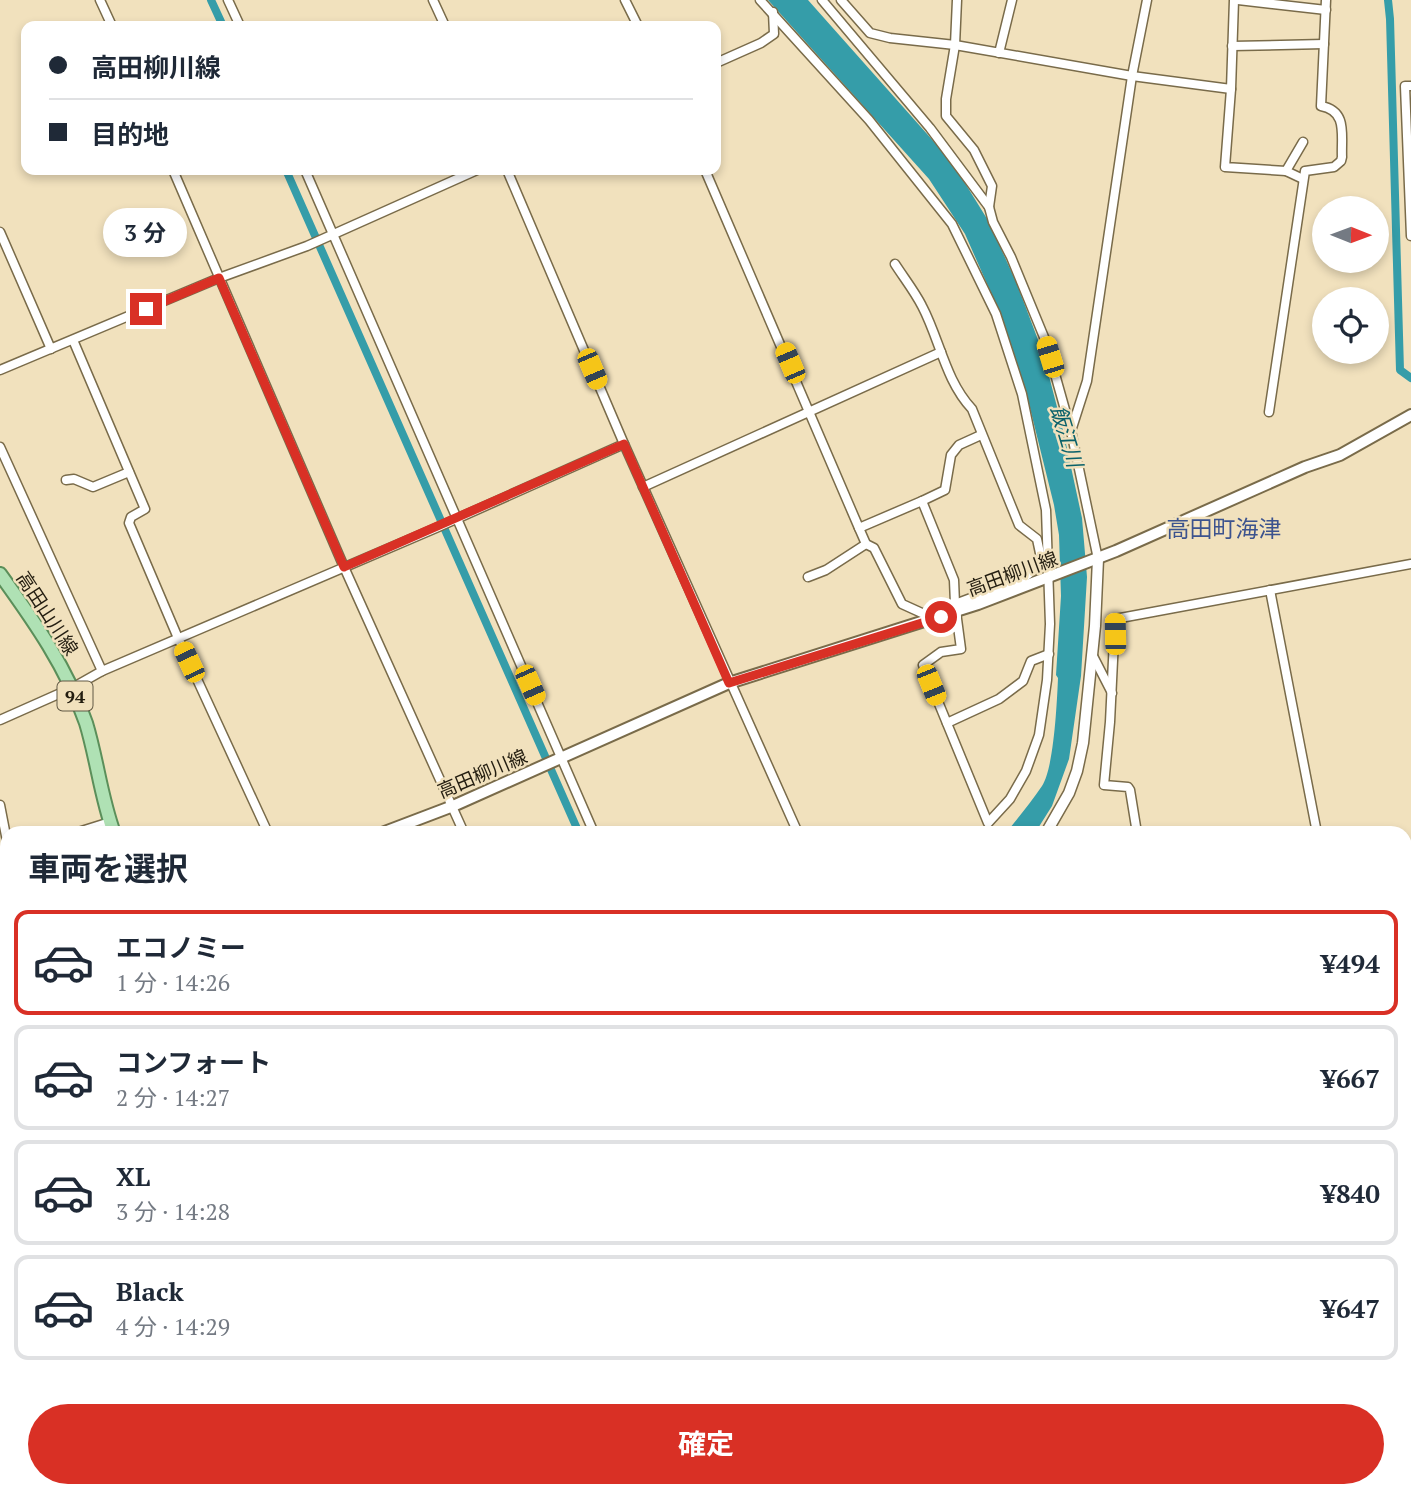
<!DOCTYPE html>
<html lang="ja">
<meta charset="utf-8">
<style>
:root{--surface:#fff;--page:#f2f2f3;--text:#1f2937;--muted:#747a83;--line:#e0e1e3;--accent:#d93025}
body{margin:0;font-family:"PT Serif","Noto Sans JP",serif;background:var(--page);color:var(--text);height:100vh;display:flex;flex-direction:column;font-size:26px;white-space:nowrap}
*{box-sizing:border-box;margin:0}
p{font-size:23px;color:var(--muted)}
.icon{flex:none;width:38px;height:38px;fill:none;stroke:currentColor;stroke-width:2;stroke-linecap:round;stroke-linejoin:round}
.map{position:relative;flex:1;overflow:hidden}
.details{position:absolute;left:0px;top:826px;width:1412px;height:672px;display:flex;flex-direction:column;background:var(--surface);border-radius:21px 21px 0 0;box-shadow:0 4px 10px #0003}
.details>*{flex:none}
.guide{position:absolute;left:21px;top:21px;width:700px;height:154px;border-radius:14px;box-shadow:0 4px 10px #0003;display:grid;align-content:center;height:154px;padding:0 28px;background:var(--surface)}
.needle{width:46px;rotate:91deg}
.controls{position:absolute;left:1312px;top:196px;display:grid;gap:14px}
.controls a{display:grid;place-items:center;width:77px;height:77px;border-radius:50%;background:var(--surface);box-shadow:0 4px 10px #0003;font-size:35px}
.end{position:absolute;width:32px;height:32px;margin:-16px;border:9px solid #d93025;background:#fff;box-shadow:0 0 0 4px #fff}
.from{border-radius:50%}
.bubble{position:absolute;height:49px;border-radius:24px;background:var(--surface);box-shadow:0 4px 10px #0003;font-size:23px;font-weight:700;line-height:49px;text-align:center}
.car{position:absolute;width:21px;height:42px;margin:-21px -10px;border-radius:9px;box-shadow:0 0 5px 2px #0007;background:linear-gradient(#f5c518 24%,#345 0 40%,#f5c518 0 76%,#345 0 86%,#f5c518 0)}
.guide b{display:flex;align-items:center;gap:24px;height:66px;font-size:26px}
.guide b+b{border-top:2px solid var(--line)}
.guide i{width:18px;height:18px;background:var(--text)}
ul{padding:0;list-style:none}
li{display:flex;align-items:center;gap:21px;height:105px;margin:0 14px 10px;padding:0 14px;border:4px solid var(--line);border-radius:14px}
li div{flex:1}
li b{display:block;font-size:26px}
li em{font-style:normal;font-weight:700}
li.selected{border-color:var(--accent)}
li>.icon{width:63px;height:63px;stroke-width:1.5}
h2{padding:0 28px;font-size:32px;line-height:84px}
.button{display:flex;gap:14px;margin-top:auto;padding:14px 28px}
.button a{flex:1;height:80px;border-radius:42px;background:var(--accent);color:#fff;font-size:28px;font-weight:700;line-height:80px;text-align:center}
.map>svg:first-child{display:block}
.water{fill:#359da9}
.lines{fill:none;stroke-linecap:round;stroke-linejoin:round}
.stream{stroke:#359da9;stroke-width:2.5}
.canal{stroke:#359da9;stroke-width:8}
.minor-casing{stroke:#796b4a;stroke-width:11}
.tertiary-casing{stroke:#796b4a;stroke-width:13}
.secondary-casing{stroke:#796b4a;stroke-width:14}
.primary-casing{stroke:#5b8f5a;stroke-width:16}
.minor{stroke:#fff;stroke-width:8}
.tertiary{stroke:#fff;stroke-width:10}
.secondary{stroke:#fff;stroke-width:10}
.primary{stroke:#afe1b4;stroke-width:12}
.route{stroke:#d93025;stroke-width:9}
.labels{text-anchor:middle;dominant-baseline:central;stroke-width:5;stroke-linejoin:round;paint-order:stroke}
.shield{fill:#f1e1bd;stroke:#615844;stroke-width:2}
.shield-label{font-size:18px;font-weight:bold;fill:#231d10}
.street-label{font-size:19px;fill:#231d10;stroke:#f1e1bd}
.water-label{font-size:21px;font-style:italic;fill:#0a616a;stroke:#f1e1bd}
.quarter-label{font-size:23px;fill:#3c538e;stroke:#f1e1bd}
</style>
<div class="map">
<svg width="1411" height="1498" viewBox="0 0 1411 1498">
<rect width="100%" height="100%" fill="#f1e1bd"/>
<path class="water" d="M768,0h40l144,162 37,60 28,62 26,69 20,77 19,88 5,59 -6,99 -12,83 -17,47 -17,27h-29c12,-15 25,-31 36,-47 12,-18 15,-84 16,-108l-2,-3 5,-79 -2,-61 -5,-30 -28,-113 -27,-81 -34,-77 -36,-55z"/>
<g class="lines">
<g class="stream">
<polyline points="0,857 7,887"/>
<polyline points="237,1491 239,1498"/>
</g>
<g class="canal">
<polyline points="211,0 223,26"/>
<polyline points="1388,0 1390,19 1400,370 1411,378"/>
<polyline points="286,170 579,833"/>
</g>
<g class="minor-casing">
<g id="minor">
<polyline points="100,0 112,26"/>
<polyline points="228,0 240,26"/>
<polyline points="433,0 445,26"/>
<polyline points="625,0 638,26"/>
<polyline points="822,0 930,128 989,207"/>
<polyline points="841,0 870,33 890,38 955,45 1132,76 1231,89 1234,0"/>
<polyline points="957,0 955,45 946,99 946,116 974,150 992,186 989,207 993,222 1011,257 1046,342 1071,431 1098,559"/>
<polyline points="1238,0 1326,10"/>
<polyline points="1232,46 1324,44"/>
<polyline points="999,53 1012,0"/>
<polyline points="716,63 761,43 774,34 773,12"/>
<polyline points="1411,86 1405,86 1411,236"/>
<polyline points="1231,89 1225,167 1286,171 1303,179"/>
<polyline points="173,170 344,567 464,833"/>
<polyline points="305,170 594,833"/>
<polyline points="507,170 624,444 798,833"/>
<polyline points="705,170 859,528 922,501 954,580 955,604 961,649 941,652 923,665 988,823 1010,799 1026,771 1039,735 1047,680 1050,624 1046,510 1022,394 996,314 952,224 869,120 760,0"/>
<polyline points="1286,171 1303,142"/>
<polyline points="0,232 51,349"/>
<path d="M895,264c9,14 20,28 27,42 18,34 23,74 50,103l47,116 18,14 4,19 -6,11 -11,9 -69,26"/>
<polyline points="73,340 145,509 131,517 129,523 178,638 268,833"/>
<polyline points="0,370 219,278 307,246 477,170"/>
<path d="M1269,412l36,-241 29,-4 7,-6 1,-4c-1,-22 6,-46 -21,-51l5,-106"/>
<polyline points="1071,431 1087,381 1132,76 1147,0"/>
<polyline points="0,447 102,671"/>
<polyline points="66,480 74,479 93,487 129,472"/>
<polyline points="643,487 941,352"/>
<polyline points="922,501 945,490 951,455 959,445 981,435"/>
<polyline points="859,528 866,544 874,548 902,604 924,614 927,622"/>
<polyline points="808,577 826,570 866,544"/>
<polyline points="1270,590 1317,833"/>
<polyline points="1093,656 1112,693"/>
<polyline points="0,720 72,688 102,671 436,528 624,444"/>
<polyline points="947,723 999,699 1023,681 1031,661 1049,654"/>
<polyline points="0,805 7,841"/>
<polyline points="75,833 110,822"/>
<polyline points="1137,833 1130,790 1128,787 1104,785 1110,722 1115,619 1411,564"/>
<polyline points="0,912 7,908"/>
<polyline points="0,982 7,982"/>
<polyline points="1405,1013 1411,1012"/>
<polyline points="0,1052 7,1044"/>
<polyline points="0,1230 7,1242"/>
<polyline points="1405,1297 1411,1327"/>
<polyline points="0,1344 7,1340"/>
<polyline points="1405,1448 1411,1447"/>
<polyline points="131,1491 134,1498"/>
<polyline points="252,1491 256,1498"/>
<polyline points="886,1491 888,1498"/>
<polyline points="1074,1491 1075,1498"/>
<polyline points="1260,1491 1261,1498"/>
<polyline points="1134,1498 1172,1491"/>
</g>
</g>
<g class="tertiary-casing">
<g id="tertiary">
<polyline points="1046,833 1069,793 1077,771 1083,743 1095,626 1098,559"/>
<polyline points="698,1491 700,1498"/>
</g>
</g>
<g class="secondary-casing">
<polyline id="secondary" points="382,833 453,806 729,683 978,604 1116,551 1305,467 1340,455 1411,415"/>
</g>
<g class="primary-casing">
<g id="primary">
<path d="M0,574c34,47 67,94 86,149 11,36 15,75 28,110"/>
<polyline points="385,1491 388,1498"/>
</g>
</g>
<use href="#minor" class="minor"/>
<use href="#tertiary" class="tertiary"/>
<use href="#secondary" class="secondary"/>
<use href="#primary" class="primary"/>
</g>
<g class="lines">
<polyline class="route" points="146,309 219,278 344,567 624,444 729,683 941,617"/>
</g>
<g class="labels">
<rect class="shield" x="57.5" y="681.5" width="35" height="29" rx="5"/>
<g class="shield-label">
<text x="75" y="696">94</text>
</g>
<g class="street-label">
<text transform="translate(1012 573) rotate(-20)">高田柳川線</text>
<text transform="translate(48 613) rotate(57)">高田山川線</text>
<text transform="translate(482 773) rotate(-23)">高田柳川線</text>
</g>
<g class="water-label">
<text transform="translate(1067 436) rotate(73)">飯江川</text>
</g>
<g class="quarter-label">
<text x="1224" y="528">高田町海津</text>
</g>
</g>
</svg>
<div class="controls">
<a><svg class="needle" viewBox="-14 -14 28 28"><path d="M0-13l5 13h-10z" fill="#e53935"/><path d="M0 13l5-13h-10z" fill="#747a83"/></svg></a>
<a><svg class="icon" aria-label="locate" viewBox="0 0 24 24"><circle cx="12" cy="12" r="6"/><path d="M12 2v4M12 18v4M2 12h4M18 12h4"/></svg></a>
</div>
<i class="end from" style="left:941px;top:617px"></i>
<i class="end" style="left:146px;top:309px"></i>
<div class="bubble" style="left:103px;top:208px;width:84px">3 分</div>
<i class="car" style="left:1050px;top:357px;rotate:343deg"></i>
<i class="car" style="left:790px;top:363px;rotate:337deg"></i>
<i class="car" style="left:592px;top:369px;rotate:157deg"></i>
<i class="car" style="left:1115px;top:634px;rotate:359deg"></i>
<i class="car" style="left:189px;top:662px;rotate:335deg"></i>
<i class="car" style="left:530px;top:685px;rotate:156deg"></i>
<i class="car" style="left:931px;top:685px;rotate:158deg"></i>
<div class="guide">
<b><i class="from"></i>高田柳川線</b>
<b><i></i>目的地</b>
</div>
<section class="details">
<h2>車両を選択</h2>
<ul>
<li class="selected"><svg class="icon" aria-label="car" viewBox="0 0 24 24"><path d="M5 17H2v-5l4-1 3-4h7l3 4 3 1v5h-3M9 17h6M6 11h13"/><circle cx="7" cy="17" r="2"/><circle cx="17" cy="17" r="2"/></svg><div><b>エコノミー</b><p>1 分 · 14:26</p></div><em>¥494</em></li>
<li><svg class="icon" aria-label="car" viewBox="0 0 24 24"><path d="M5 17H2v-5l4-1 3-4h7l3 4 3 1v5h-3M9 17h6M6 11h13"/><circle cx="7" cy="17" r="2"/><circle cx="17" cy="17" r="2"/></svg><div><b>コンフォート</b><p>2 分 · 14:27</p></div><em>¥667</em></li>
<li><svg class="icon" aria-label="car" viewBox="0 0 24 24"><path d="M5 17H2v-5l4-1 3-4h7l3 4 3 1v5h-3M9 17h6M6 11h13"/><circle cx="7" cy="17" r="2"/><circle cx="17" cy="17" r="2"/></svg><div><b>XL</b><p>3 分 · 14:28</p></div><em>¥840</em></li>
<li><svg class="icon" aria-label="car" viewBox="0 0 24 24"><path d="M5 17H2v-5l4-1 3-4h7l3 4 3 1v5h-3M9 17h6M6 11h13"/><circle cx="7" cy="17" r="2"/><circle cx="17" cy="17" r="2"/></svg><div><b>Black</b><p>4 分 · 14:29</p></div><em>¥647</em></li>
</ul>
<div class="button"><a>確定</a></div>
</section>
</div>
